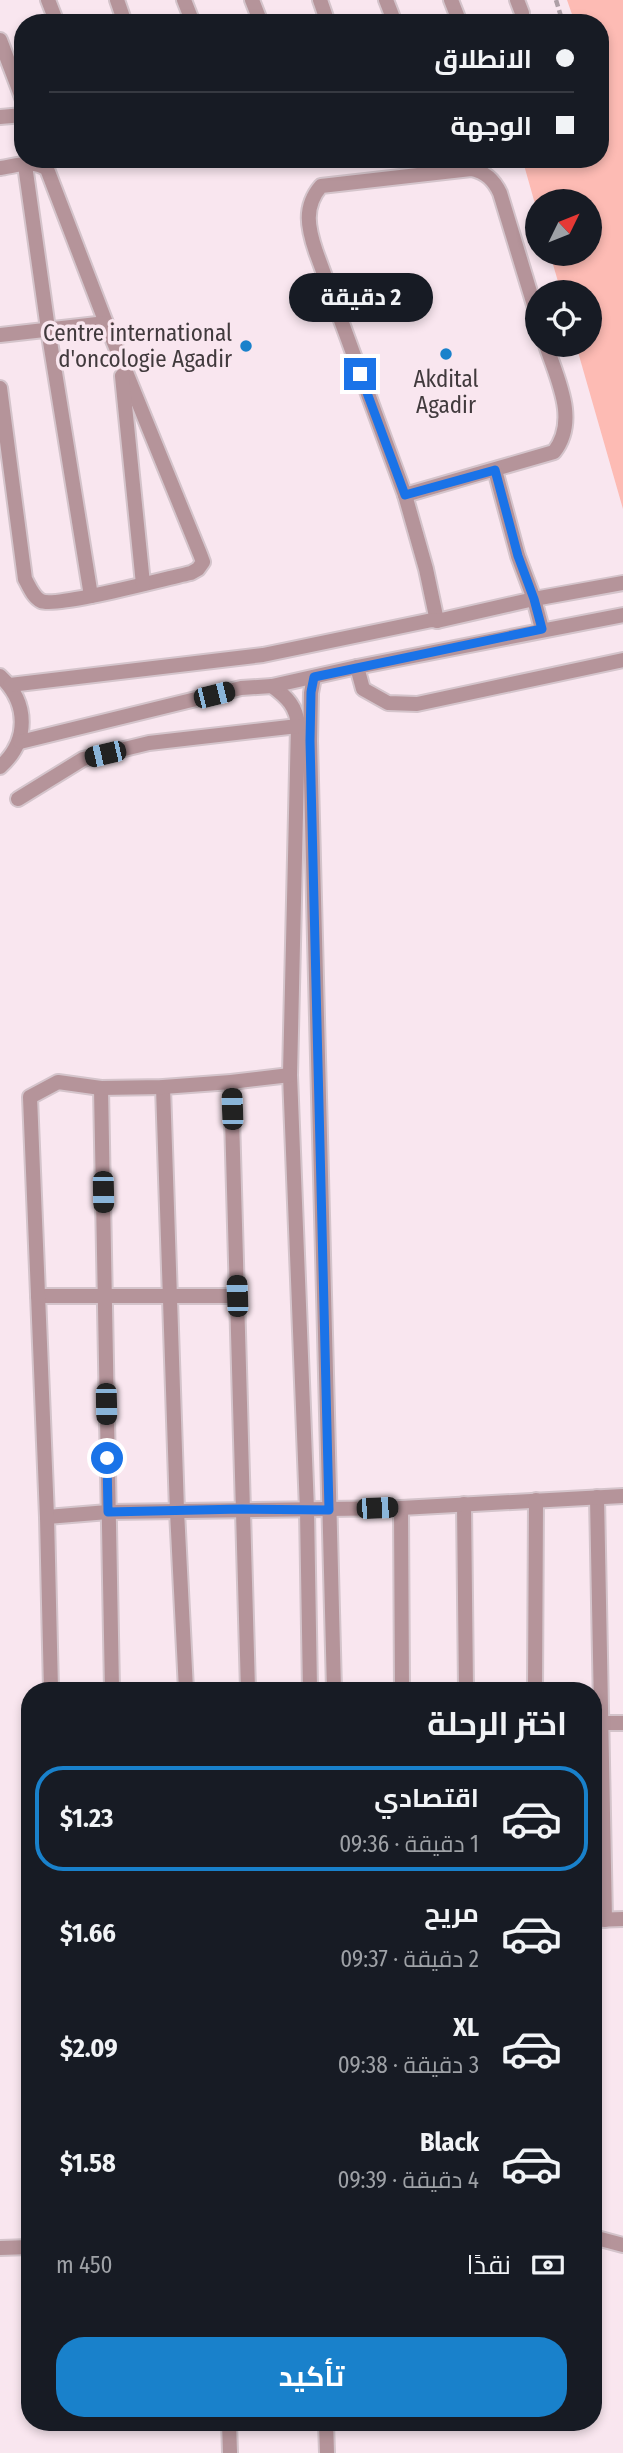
<!DOCTYPE html>
<html lang="ar">
<meta charset="utf-8">
<style>
:root{--surface:#171b24;--page:#20242c;--text:#f1f3f6;--muted:#9ea1a6;--line:#363941;--accent:#1981cb}
body{margin:0;font-family:"Fira Sans Condensed",Cairo,sans-serif;background:var(--page);color:var(--text);direction:rtl;height:100vh;display:flex;flex-direction:column;font-size:26px;white-space:nowrap}
*{box-sizing:border-box;margin:0}
p{font-size:23px;color:var(--muted)}
.icon{flex:none;width:38px;height:38px;fill:none;stroke:currentColor;stroke-width:2;stroke-linecap:round;stroke-linejoin:round}
.map{position:relative;flex:1;overflow:hidden;direction:ltr}
.side{position:absolute;left:21px;top:1682px;width:581px;height:749px;display:flex;flex-direction:column;background:var(--surface);border-radius:28px;box-shadow:0 4px 10px #0003;direction:rtl}
.side>*{flex:none}
.banner{position:absolute;left:14px;top:14px;width:595px;height:154px;border-radius:28px;box-shadow:0 4px 10px #0003;direction:rtl;display:grid;align-content:center;height:154px;padding:0 35px;background:var(--surface)}
.needle{width:46px;rotate:47deg}
.fabs{position:absolute;left:525px;top:189px;display:grid;gap:14px}
.fabs a{display:grid;place-items:center;width:77px;height:77px;border-radius:50%;background:var(--surface);box-shadow:0 4px 10px #0003;font-size:35px}
.end{position:absolute;width:32px;height:32px;margin:-16px;border:9px solid #1a73e8;background:#fff;box-shadow:0 0 0 4px #fff}
.from{border-radius:50%}
.bubble{position:absolute;height:49px;border-radius:24px;background:var(--surface);box-shadow:0 4px 10px #0003;font-size:23px;font-weight:700;line-height:49px;text-align:center;direction:rtl}
.car{position:absolute;width:21px;height:42px;margin:-21px -10px;border-radius:9px;box-shadow:0 0 5px 2px #0007;background:linear-gradient(#222 24%,#8ab4d8 0 40%,#222 0 76%,#8ab4d8 0 86%,#222 0)}
.banner b{display:flex;align-items:center;gap:24px;height:66px;font-size:26px}
.banner b+b{border-top:2px solid var(--line)}
.banner i{width:18px;height:18px;background:var(--text)}
ul{padding:0;list-style:none}
li{display:flex;align-items:center;gap:21px;height:105px;margin:0 14px 10px;padding:0 21px;border:4px solid transparent;border-radius:28px}
li div{flex:1}
li b{display:block;font-size:26px}
li em{font-style:normal;font-weight:700}
li.current{border-color:var(--accent)}
li>.icon{width:63px;height:63px;stroke-width:1.5}
h2{padding:0 35px;font-size:32px;line-height:84px}
.pay{display:flex;align-items:center;gap:18px;height:77px;padding:0 35px;font-size:26px}
.pay p{margin-inline-start:auto}
.cta{display:flex;gap:14px;margin-top:auto;padding:14px 35px}
.cta a{flex:1;height:80px;border-radius:28px;background:var(--accent);color:#fff;font-size:28px;font-weight:700;line-height:80px;text-align:center}
.map>svg:first-child{display:block}
.green{fill:#fdbbb4}
.lines{fill:none;stroke-linecap:round;stroke-linejoin:round}
.service-casing{stroke:#d4c4cb;stroke-width:18}
.tertiary-casing{stroke:#d4c4cb;stroke-width:18}
.path{stroke:#ad9fa6;stroke-width:4.5;stroke-dasharray:7 3.5;stroke-linecap:butt}
.service{stroke:#b5949a;stroke-width:14}
.tertiary{stroke:#b5949a;stroke-width:14}
.route{stroke:#1a73e8;stroke-width:9}
.poi-dot{fill:#1981cb;stroke:#f9e6ef;stroke-width:2.5}
.labels{text-anchor:middle;dominant-baseline:central;stroke-width:7;stroke-linejoin:round;paint-order:stroke}
.poi-label{font-size:23px;fill:#413a3d;stroke:#f9e6ef;text-anchor:end}
</style>
<div class="map">
<svg width="623" height="2453" viewBox="0 0 623 2453">
<rect width="100%" height="100%" fill="#f9e6ef"/>
<polygon class="green" points="567,0 623,0 623,509 576,345 590,345 590,292 561,292 550,254 590,254 590,201 537,201 537,211 524,165 527,159 600,159 600,23 575,23"/>
<g class="lines">
<g class="service-casing">
<g id="service">
<polyline points="48,0 57,23"/>
<polyline points="117,0 125,23"/>
<polyline points="184,0 193,23"/>
<polyline points="252,0 261,23"/>
<polyline points="320,0 328,23"/>
<polyline points="386,0 395,23"/>
<polyline points="451,0 460,23"/>
<polyline points="517,0 522,13 522,23"/>
<polyline points="0,40 23,100"/>
<polyline points="0,117 23,115"/>
<polyline points="25,165 48,329 91,596"/>
<path d="M0,168c15,-2 34,-9 47,1l59,154 94,231 3,8 -5,7 -7,4c-24,5 -134,35 -150,28 -8,-4 -12,-15 -16,-22l-25,-191"/>
<path d="M537,315l-37,-122c-6,-13 -14,-21 -29,-24l-150,17c-18,21 -13,42 -5,66l89,243 149,-43c25,-32 3,-73 -8,-107"/>
<polyline points="0,335 106,323"/>
<polyline points="122,376 143,584"/>
<polyline points="495,470 518,556 534,599"/>
<polyline points="405,495 426,569 437,621"/>
<polyline points="357,667 363,689 388,703 417,704 623,660"/>
<polyline points="314,677 311,693 310,741 334,1690"/>
<path d="M272,686c15,11 25,21 26,40l-8,349 17,435 3,180"/>
<polyline points="18,799 83,759 149,743 298,726"/>
<polyline points="231,1082 248,1690"/>
<polyline points="163,1087 177,1511 186,1690"/>
<polyline points="101,1088 112,1690"/>
<polyline points="38,1296 237,1296"/>
<polyline points="597,1497 605,1920"/>
<polyline points="464,1504 466,1690"/>
<polyline points="401,1508 402,1690"/>
<polyline points="47,1517 108,1512 401,1508 623,1496"/>
<polyline points="51,1690 47,1517 30,1097 58,1082 101,1088 163,1087 231,1082 290,1075"/>
<polyline points="535,1690 536,1500"/>
<polyline points="593,1723 623,1723"/>
<polyline points="593,1920 623,1919"/>
<polyline points="593,2237 623,2245"/>
<polyline points="0,2248 30,2247"/>
<polyline points="229,2422 230,2453"/>
<polyline points="326,2422 327,2453"/>
</g>
</g>
<g class="tertiary-casing">
<g id="tertiary">
<polyline points="534,599 542,629"/>
<path d="M0,676c29,27 29,65 0,91"/>
<polyline points="10,685 263,655 432,620 437,621 534,599 623,583"/>
<polyline points="20,742 241,688 272,686 357,667 623,615"/>
</g>
</g>
<polyline class="path" points="556,0 563,23"/>
<use href="#service" class="service"/>
<use href="#tertiary" class="tertiary"/>
</g>
<g class="lines">
<polyline class="route" points="107,1458 108,1512 242,1509 329,1510 310,741 311,692 314,677 542,629 534,599 518,556 495,470 405,495 360,374"/>
</g>
<g class="poi-dot">
<circle cx="246" cy="346" r="7"/>
<circle cx="446" cy="354" r="7"/>
</g>
<g class="labels">
<g class="poi-label">
<text x="232" y="333">Centre international<tspan x="232" dy="26">d'oncologie Agadir</tspan></text>
<text x="446" y="379" text-anchor="middle">Akdital<tspan x="446" dy="26">Agadir</tspan></text>
</g>
</g>
</svg>
<div class="fabs">
<a><svg class="needle" viewBox="-14 -14 28 28"><path d="M0-13l5 13h-10z" fill="#e53935"/><path d="M0 13l5-13h-10z" fill="#9ea1a6"/></svg></a>
<a><svg class="icon" aria-label="locate" viewBox="0 0 24 24"><circle cx="12" cy="12" r="6"/><path d="M12 2v4M12 18v4M2 12h4M18 12h4"/></svg></a>
</div>
<i class="end from" style="left:107px;top:1458px"></i>
<i class="end" style="left:360px;top:374px"></i>
<div class="bubble" style="left:289px;top:273px;width:144px">2 دقيقة</div>
<i class="car" style="left:214px;top:695px;rotate:76deg"></i>
<i class="car" style="left:105px;top:754px;rotate:257deg"></i>
<i class="car" style="left:232px;top:1109px;rotate:358deg"></i>
<i class="car" style="left:103px;top:1192px;rotate:179deg"></i>
<i class="car" style="left:237px;top:1296px;rotate:358deg"></i>
<i class="car" style="left:106px;top:1404px;rotate:179deg"></i>
<i class="car" style="left:377px;top:1508px;rotate:88deg"></i>
<div class="banner">
<b><i class="from"></i>الانطلاق</b>
<b><i></i>الوجهة</b>
</div>
<section class="side">
<h2>اختر الرحلة</h2>
<ul>
<li class="current"><svg class="icon" aria-label="car" viewBox="0 0 24 24"><path d="M5 17H2v-5l4-1 3-4h7l3 4 3 1v5h-3M9 17h6M6 11h13"/><circle cx="7" cy="17" r="2"/><circle cx="17" cy="17" r="2"/></svg><div><b>اقتصادي</b><p>1 دقيقة · 09:36</p></div><em>$1.23</em></li>
<li><svg class="icon" aria-label="car" viewBox="0 0 24 24"><path d="M5 17H2v-5l4-1 3-4h7l3 4 3 1v5h-3M9 17h6M6 11h13"/><circle cx="7" cy="17" r="2"/><circle cx="17" cy="17" r="2"/></svg><div><b>مريح</b><p>2 دقيقة · 09:37</p></div><em>$1.66</em></li>
<li><svg class="icon" aria-label="car" viewBox="0 0 24 24"><path d="M5 17H2v-5l4-1 3-4h7l3 4 3 1v5h-3M9 17h6M6 11h13"/><circle cx="7" cy="17" r="2"/><circle cx="17" cy="17" r="2"/></svg><div><b>XL</b><p>3 دقيقة · 09:38</p></div><em>$2.09</em></li>
<li><svg class="icon" aria-label="car" viewBox="0 0 24 24"><path d="M5 17H2v-5l4-1 3-4h7l3 4 3 1v5h-3M9 17h6M6 11h13"/><circle cx="7" cy="17" r="2"/><circle cx="17" cy="17" r="2"/></svg><div><b>Black</b><p>4 دقيقة · 09:39</p></div><em>$1.58</em></li>
</ul>
<div class="pay"><svg class="icon" aria-label="cash" viewBox="0 0 24 24"><path d="M3 7h18v10H3z"/><circle cx="12" cy="12" r="2"/></svg>نقدًا<p>450 m</p></div>
<div class="cta"><a>تأكيد</a></div>
</section>
</div>
